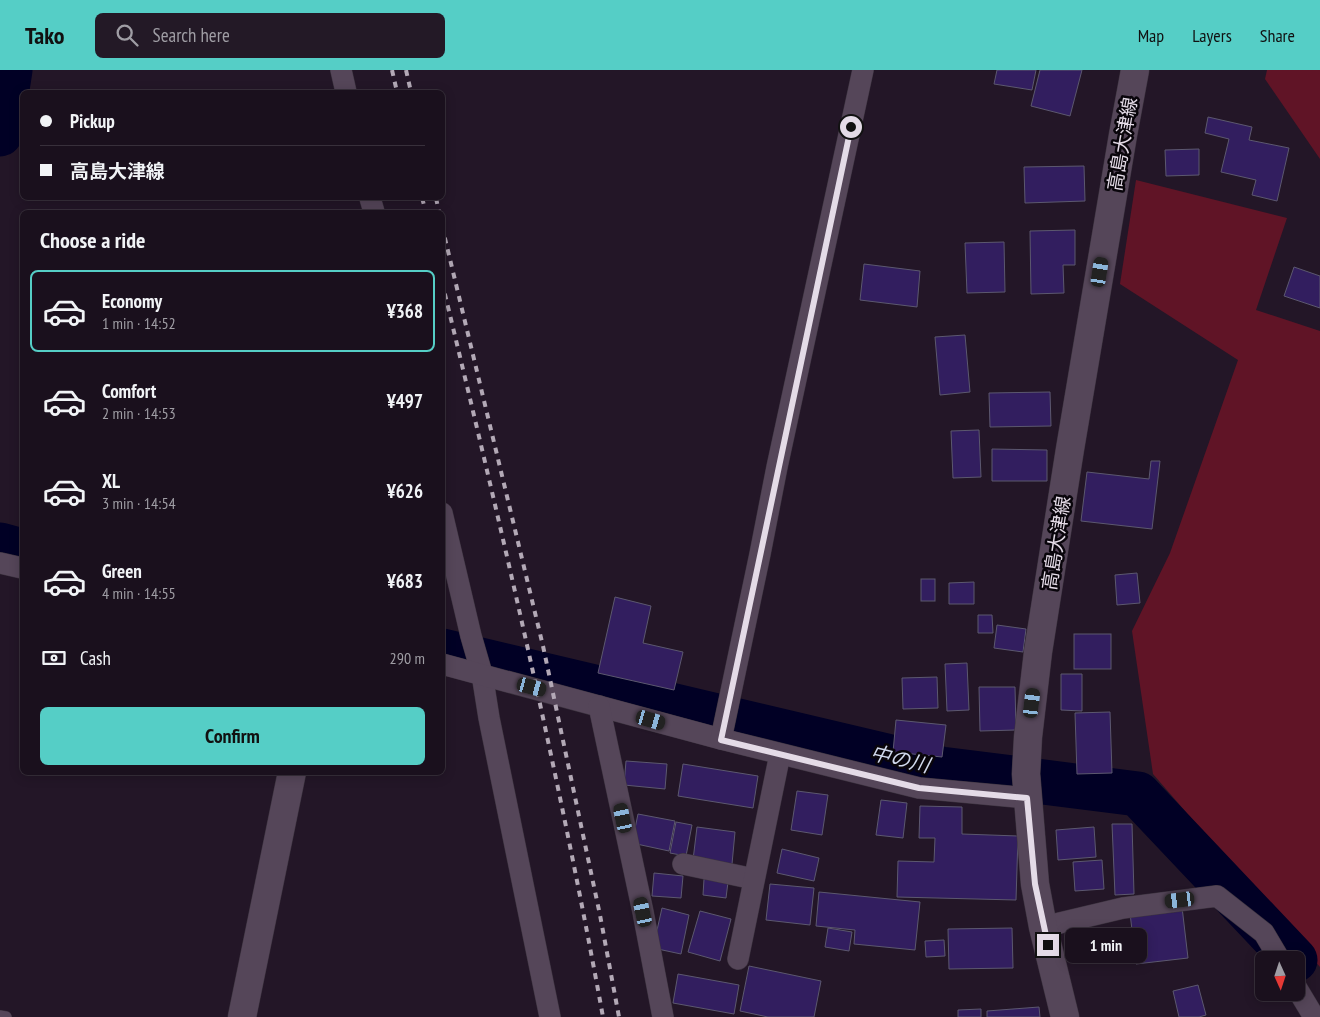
<!DOCTYPE html>
<meta charset="utf-8">
<style>
:root{--surface:#1a101d;--page:#231926;--text:#f1f3f6;--muted:#9f9da4;--line:#38303b;--accent:#55cec6}
body{margin:0;font-family:"PT Sans Narrow","Noto Sans JP",sans-serif;background:var(--page);color:var(--text);height:100vh;display:flex;flex-direction:column;font-size:19px;white-space:nowrap}
*{box-sizing:border-box;margin:0}
p{font-size:16px;color:var(--muted)}
.icon{flex:none;width:28px;height:28px;fill:none;stroke:currentColor;stroke-width:2;stroke-linecap:round;stroke-linejoin:round}
.map{position:relative;flex:1;overflow:hidden}
.panel{position:absolute;left:20px;top:140px;width:425px;height:565px;display:flex;flex-direction:column;background:var(--surface);border-radius:8px;box-shadow:0 2px 12px #0003,0 0 0 1px var(--line)}
.panel>*{flex:none}
.hud{position:absolute;left:20px;top:20px;width:425px;height:110px;border-radius:8px;box-shadow:0 2px 12px #0003,0 0 0 1px var(--line);display:grid;align-content:center;height:110px;padding:0 20px;background:var(--surface)}
.needle{width:32px;rotate:177deg}
.controls{position:absolute;left:1255px;top:881px;display:grid;gap:10px}
.controls a{display:grid;place-items:center;width:50px;height:50px;border-radius:8px;background:var(--surface);box-shadow:0 2px 12px #0003,0 0 0 1px var(--line);font-size:25px}
.end{position:absolute;width:22px;height:22px;margin:-11px;border:6px solid #e4dbe7;background:#111;box-shadow:0 0 0 2px #111}
.from{border-radius:50%}
.bubble{position:absolute;height:35px;border-radius:8px;background:var(--surface);box-shadow:0 2px 12px #0003,0 0 0 1px var(--line);font-size:16px;font-weight:600;line-height:35px;text-align:center}
.car{position:absolute;width:15px;height:30px;margin:-15px -8px;border-radius:6px;box-shadow:0 0 4px 1px #0007;background:linear-gradient(#222 24%,#8ab4d8 0 40%,#222 0 76%,#8ab4d8 0 86%,#222 0)}
.hud b{display:flex;align-items:center;gap:18px;height:48px;font-size:19px}
.hud b+b{border-top:1px solid var(--line)}
.hud i{width:12px;height:12px;background:var(--text)}
ul{padding:0;list-style:none}
li{display:flex;align-items:center;gap:15px;height:82px;margin:0 10px 8px;padding:0 10px;border:2px solid transparent;border-radius:8px}
li div{flex:1}
li b{display:block;font-size:19px}
li em{font-style:normal;font-weight:600}
li.on{border-color:var(--accent)}
li>.icon{width:45px;height:45px;stroke-width:1.5}
h2{padding:0 20px;font-size:22px;line-height:60px}
.pay{display:flex;align-items:center;gap:12px;height:55px;padding:0 20px;font-size:19px}
.pay p{margin-inline-start:auto}
.button{display:flex;gap:10px;margin-top:auto;padding:10px 20px}
.button a{flex:1;height:58px;border-radius:8px;background:var(--accent);color:#111;font-size:20px;font-weight:600;line-height:58px;text-align:center}
header{display:flex;align-items:center;gap:30px;box-sizing:border-box;height:70px;padding:0 25px;background:var(--accent);color:#111}
header strong{font-size:24px}
nav{display:flex;gap:28px;margin-inline-start:auto;font-size:18px}
.search{width:350px;height:45px;background:var(--page);display:flex;align-items:center;gap:12px;box-sizing:border-box;padding:0 18px;border-radius:8px;color:var(--muted);font-size:19px}
.map>svg:first-child{display:block}
.green{fill:#601426}
.lines{fill:none;stroke-linecap:round;stroke-linejoin:round}
.river{stroke:#010025;stroke-width:45}
.building{fill:#321e5f;stroke:#5c586f}
.lane-casing{stroke:#3c333f;stroke-width:12}
.street-casing{stroke:#3c333f;stroke-width:22}
.secondary-casing{stroke:#3c333f;stroke-width:29}
.lane{stroke:#554659;stroke-width:11}
.street{stroke:#554659;stroke-width:21}
.secondary{stroke:#554659;stroke-width:28}
.rail{stroke:#b3a9b6;stroke-width:4;stroke-dasharray:6 6;stroke-linecap:butt}
.route{stroke:#e4dbe7;stroke-width:6}
.labels{text-anchor:middle;dominant-baseline:central;stroke-width:5;stroke-linejoin:round;paint-order:stroke}
.street-label{font-size:19px;fill:#e4dbe7;stroke:#09050b}
.water-label{font-size:20px;font-style:italic;fill:#d1d9ed;stroke:#09050b}
</style>
<header>
<strong>Tako</strong>
<div class="search"><svg class="icon" aria-label="search" viewBox="0 0 24 24"><circle cx="10" cy="10" r="6"/><path d="M15 15l6 6"/></svg>Search here</div>
<nav><a>Map</a><a>Layers</a><a>Share</a></nav>
</header>
<div class="map">
<svg width="1320" height="947" viewBox="0 0 1320 947">
<rect width="100%" height="100%" fill="#231627"/>
<g class="green">
<polygon points="1267,0 1320,0 1320,89 1265,9"/>
<polygon points="1136,110 1287,148 1256,240 1320,261 1320,897 1153,704 1132,561 1170,483 1238,290 1120,214"/>
</g>
<g class="lines">
<g class="river">
<polyline points="0,64 10,0"/>
<polyline points="0,475 22,481"/>
<polyline points="442,581 941,699 1138,724 1295,890"/>
</g>
</g>
<g class="building">
<polygon points="997,0 1036,0 1032,20 994,14"/>
<polygon points="1040,0 1082,0 1070,46 1031,36"/>
<polygon points="1208,47 1252,57 1249,70 1289,78 1277,131 1252,125 1256,110 1221,102 1229,69 1205,63"/>
<polygon points="1199,79 1199,105 1166,106 1165,80"/>
<polygon points="1084,96 1085,131 1025,133 1024,97"/>
<polygon points="1075,160 1075,195 1063,195 1064,223 1031,224 1030,161"/>
<polygon points="1004,172 1005,222 967,223 965,173"/>
<polygon points="864,194 920,201 917,237 860,230"/>
<polygon points="1294,197 1320,206 1320,238 1284,226"/>
<polygon points="965,265 970,322 940,325 935,267"/>
<polygon points="1050,322 1051,356 990,357 989,323"/>
<polygon points="979,360 981,407 953,408 951,361"/>
<polygon points="992,379 1047,380 1047,411 992,411"/>
<polygon points="1151,391 1160,391 1152,459 1081,451 1087,402 1149,409"/>
<polygon points="1137,503 1140,533 1117,535 1115,505"/>
<rect x="921" y="509" width="14" height="22"/>
<polygon points="974,512 974,534 949,534 949,513"/>
<polygon points="615,527 651,536 643,573 683,582 674,620 598,603"/>
<polygon points="978,545 992,545 993,563 978,563"/>
<polygon points="997,555 1026,559 1023,582 994,578"/>
<rect x="1074" y="564" width="37" height="35"/>
<polygon points="967,593 969,640 947,641 945,594"/>
<polygon points="1061,604 1082,604 1082,641 1061,640"/>
<polygon points="937,607 938,638 903,639 902,608"/>
<polygon points="979,617 1015,617 1016,660 980,661"/>
<polygon points="1110,642 1112,703 1077,704 1075,643"/>
<polygon points="896,650 946,655 942,687 893,682"/>
<polygon points="626,691 667,694 665,719 624,715"/>
<polygon points="683,694 758,706 753,738 678,726"/>
<polygon points="797,721 828,725 822,765 791,760"/>
<polygon points="881,730 907,733 903,768 876,765"/>
<polygon points="920,736 962,737 962,764 1018,766 1016,830 897,827 898,791 934,792 935,768 919,768"/>
<polygon points="638,744 675,751 669,781 632,773"/>
<polygon points="676,752 692,755 686,786 670,783"/>
<polygon points="1112,754 1132,754 1134,824 1115,825"/>
<polygon points="697,757 735,762 732,794 693,790"/>
<polygon points="1094,757 1096,787 1058,790 1056,760"/>
<polygon points="782,779 819,788 814,811 777,803"/>
<polygon points="1102,790 1104,819 1075,821 1073,792"/>
<polygon points="654,803 683,806 681,828 652,826"/>
<polygon points="704,809 728,812 726,828 703,825"/>
<polygon points="770,814 814,818 810,855 766,850"/>
<polygon points="819,822 920,832 915,880 854,874 855,860 816,856"/>
<polygon points="1182,837 1188,888 1136,894 1130,843"/>
<polygon points="662,838 689,845 681,884 653,878"/>
<polygon points="700,841 731,849 720,891 688,882"/>
<polygon points="828,858 852,862 849,881 825,877"/>
<polygon points="1012,858 1013,898 949,899 948,859"/>
<polygon points="944,870 945,886 926,887 925,871"/>
<polygon points="749,896 821,911 814,947 768,947 740,941"/>
<polygon points="678,904 739,915 734,944 673,933"/>
<polygon points="1198,915 1206,945 1199,947 1179,947 1173,921"/>
<polygon points="1039,937 1040,947 987,947 987,941"/>
<polygon points="981,939 981,947 958,947 958,940"/>
</g>
<g class="lines">
<g class="lane-casing">
<polyline id="lane" points="0,946 6,947"/>
</g>
<g class="street-casing">
<g id="street">
<polyline points="341,0 346,22"/>
<polyline points="370,128 374,142"/>
<polyline points="442,443 471,566 482,604 489,648 550,947"/>
<polyline points="0,493 22,498"/>
<polyline points="442,594 721,669 919,718 1027,728"/>
<polyline points="599,636 643,842 663,947"/>
<polyline points="721,669 760,484 777,397 863,0"/>
<polyline points="683,794 754,809"/>
<polyline points="1043,857 1123,838 1217,826 1264,863 1280,890"/>
<polyline points="738,889 780,684"/>
<polyline points="1296,917 1314,947"/>
</g>
</g>
<g class="secondary-casing">
<g id="secondary">
<polyline points="242,947 292,702"/>
<polyline points="1065,947 1043,857 1035,814 1026,704 1028,667 1038,582 1070,379 1123,65 1135,0"/>
</g>
</g>
<use href="#lane" class="lane"/>
<use href="#street" class="street"/>
<use href="#secondary" class="secondary"/>
<g class="rail">
<polyline points="392,0 397,22"/>
<polyline points="406,0 411,22"/>
<polyline points="422,128 426,142"/>
<polyline points="436,128 439,142"/>
<polyline points="442,156 543,576 600,845 619,947"/>
<path d="M442,212c59,244 116,488 161,735"/>
</g>
</g>
<g class="lines">
<path class="route" d="M851,57c-44,204 -88,408 -130,613l198,48 108,10 8,86 13,61"/>
</g>
<g class="labels">
<g class="street-label">
<text transform="translate(1122 74) rotate(-80)">高島大津線</text>
<text transform="translate(1056 473) rotate(-81)">高島大津線</text>
</g>
<g class="water-label">
<text transform="translate(900 689) rotate(13)">中の川</text>
</g>
</g>
</svg>
<div class="controls">
<a><svg class="needle" viewBox="-14 -14 28 28"><path d="M0-13l5 13h-10z" fill="#e53935"/><path d="M0 13l5-13h-10z" fill="#9f9da4"/></svg></a>
</div>
<i class="end from" style="left:851px;top:57px"></i>
<i class="end" style="left:1048px;top:875px"></i>
<div class="bubble" style="left:1065px;top:858px;width:82px">1 min</div>
<i class="car" style="left:1100px;top:202px;rotate:9deg"></i>
<i class="car" style="left:532px;top:617px;rotate:105deg"></i>
<i class="car" style="left:1032px;top:633px;rotate:7deg"></i>
<i class="car" style="left:651px;top:650px;rotate:106deg"></i>
<i class="car" style="left:623px;top:748px;rotate:348deg"></i>
<i class="car" style="left:1180px;top:830px;rotate:263deg"></i>
<i class="car" style="left:643px;top:842px;rotate:348deg"></i>
<div class="hud">
<b><i class="from"></i>Pickup</b>
<b><i></i>高島大津線</b>
</div>
<section class="panel">
<h2>Choose a ride</h2>
<ul>
<li class="on"><svg class="icon" aria-label="car" viewBox="0 0 24 24"><path d="M5 17H2v-5l4-1 3-4h7l3 4 3 1v5h-3M9 17h6M6 11h13"/><circle cx="7" cy="17" r="2"/><circle cx="17" cy="17" r="2"/></svg><div><b>Economy</b><p>1 min · 14:52</p></div><em>¥368</em></li>
<li><svg class="icon" aria-label="car" viewBox="0 0 24 24"><path d="M5 17H2v-5l4-1 3-4h7l3 4 3 1v5h-3M9 17h6M6 11h13"/><circle cx="7" cy="17" r="2"/><circle cx="17" cy="17" r="2"/></svg><div><b>Comfort</b><p>2 min · 14:53</p></div><em>¥497</em></li>
<li><svg class="icon" aria-label="car" viewBox="0 0 24 24"><path d="M5 17H2v-5l4-1 3-4h7l3 4 3 1v5h-3M9 17h6M6 11h13"/><circle cx="7" cy="17" r="2"/><circle cx="17" cy="17" r="2"/></svg><div><b>XL</b><p>3 min · 14:54</p></div><em>¥626</em></li>
<li><svg class="icon" aria-label="car" viewBox="0 0 24 24"><path d="M5 17H2v-5l4-1 3-4h7l3 4 3 1v5h-3M9 17h6M6 11h13"/><circle cx="7" cy="17" r="2"/><circle cx="17" cy="17" r="2"/></svg><div><b>Green</b><p>4 min · 14:55</p></div><em>¥683</em></li>
</ul>
<div class="pay"><svg class="icon" aria-label="cash" viewBox="0 0 24 24"><path d="M3 7h18v10H3z"/><circle cx="12" cy="12" r="2"/></svg>Cash<p>290 m</p></div>
<div class="button"><a>Confirm</a></div>
</section>
</div>
